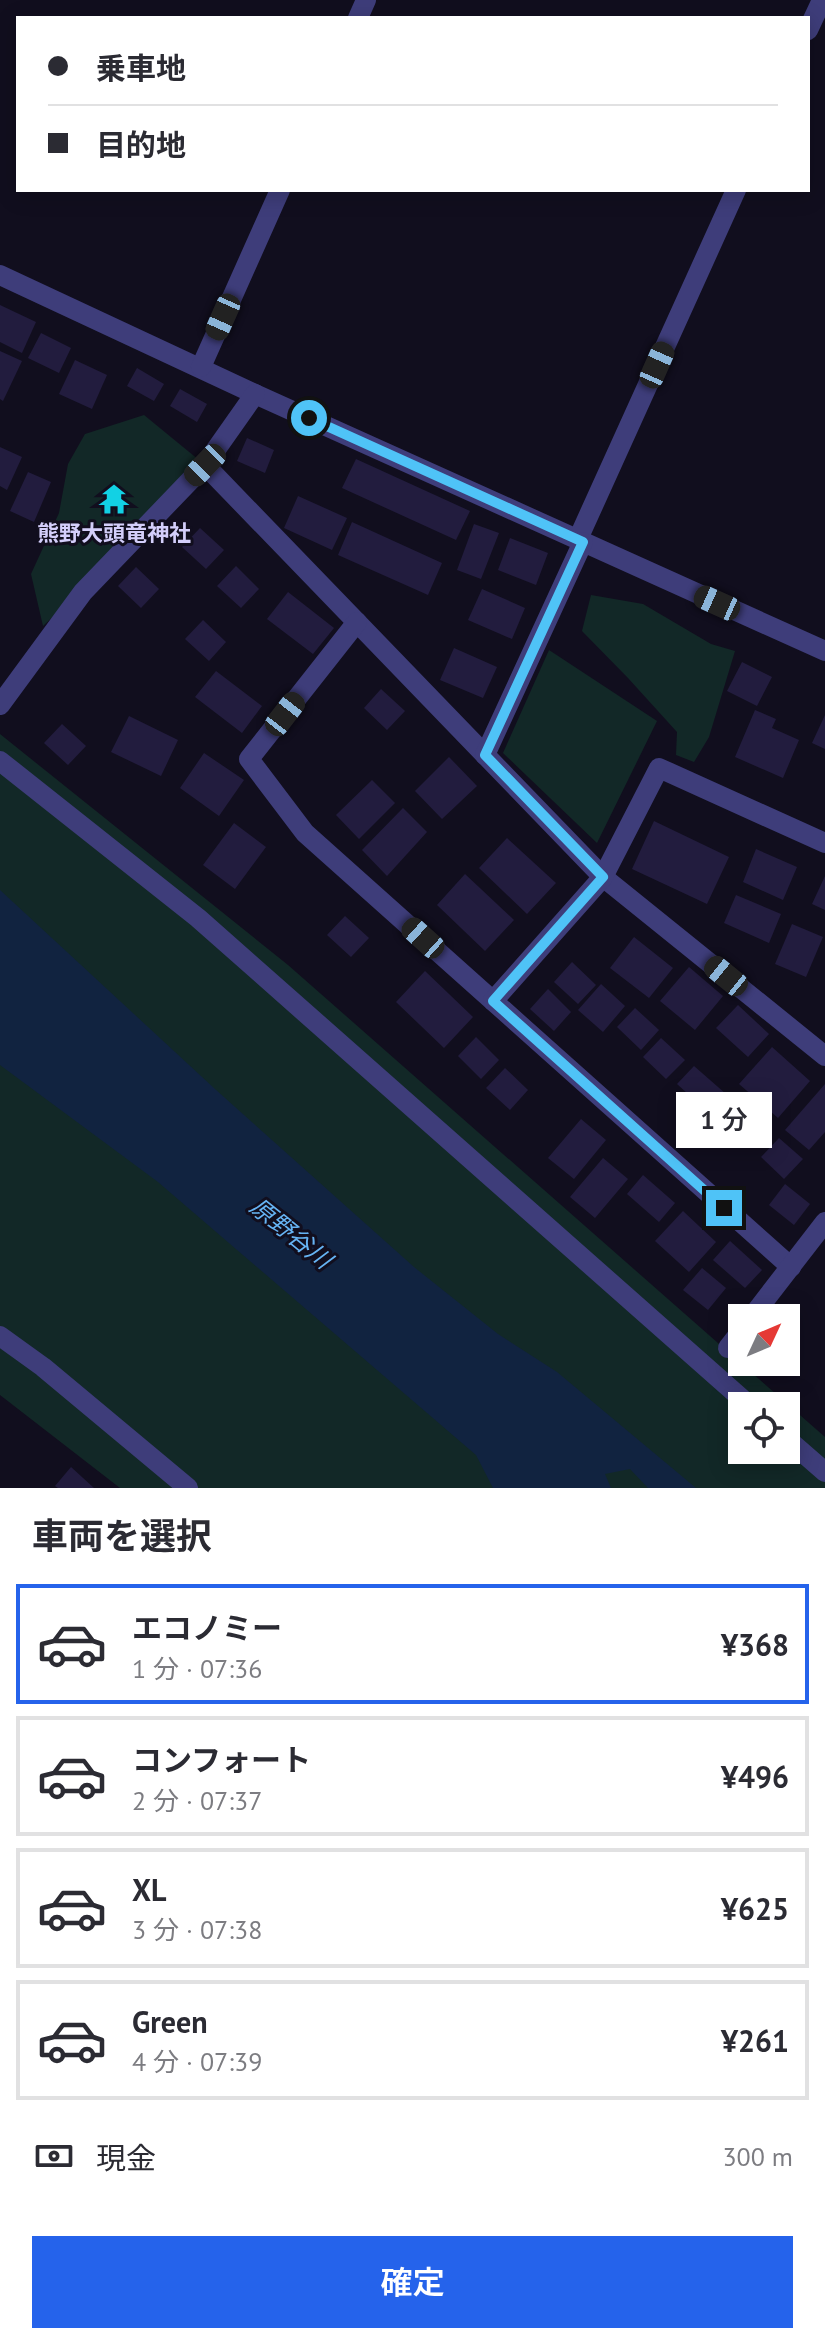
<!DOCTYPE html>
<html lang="ja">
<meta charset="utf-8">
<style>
:root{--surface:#fff;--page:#f7f7f7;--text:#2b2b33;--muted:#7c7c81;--line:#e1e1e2;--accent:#2563eb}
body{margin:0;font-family:"PT Sans","Noto Sans JP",sans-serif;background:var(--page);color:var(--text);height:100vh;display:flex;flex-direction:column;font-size:30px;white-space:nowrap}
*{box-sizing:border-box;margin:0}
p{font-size:26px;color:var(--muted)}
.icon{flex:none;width:44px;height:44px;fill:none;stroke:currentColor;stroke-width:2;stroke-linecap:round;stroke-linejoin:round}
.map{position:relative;height:1488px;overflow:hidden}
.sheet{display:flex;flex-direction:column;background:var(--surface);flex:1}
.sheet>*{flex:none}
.top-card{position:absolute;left:16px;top:16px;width:794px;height:176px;border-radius:0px;box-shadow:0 4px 20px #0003;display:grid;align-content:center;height:176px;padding:0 32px;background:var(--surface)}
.needle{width:52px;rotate:46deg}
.fabs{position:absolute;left:728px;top:1304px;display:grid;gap:16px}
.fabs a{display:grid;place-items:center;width:72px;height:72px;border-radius:0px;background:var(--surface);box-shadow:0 4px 20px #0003;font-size:40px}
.end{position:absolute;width:36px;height:36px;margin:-18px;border:10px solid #4fc3f7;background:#111;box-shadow:0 0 0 4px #111}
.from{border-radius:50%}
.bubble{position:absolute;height:56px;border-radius:0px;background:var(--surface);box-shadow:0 4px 20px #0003;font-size:26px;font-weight:600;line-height:56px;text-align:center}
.car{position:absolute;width:24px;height:48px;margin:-24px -12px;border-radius:10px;box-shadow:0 0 6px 2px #0007;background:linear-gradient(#222 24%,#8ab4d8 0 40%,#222 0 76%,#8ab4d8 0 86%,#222 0)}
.top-card b{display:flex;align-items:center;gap:28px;height:76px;font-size:30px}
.top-card b+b{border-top:2px solid var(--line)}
.top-card i{width:20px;height:20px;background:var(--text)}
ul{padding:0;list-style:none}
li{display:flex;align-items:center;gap:24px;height:120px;margin:0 16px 12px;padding:0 16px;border:4px solid var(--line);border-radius:0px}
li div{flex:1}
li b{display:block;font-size:30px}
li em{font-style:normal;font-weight:600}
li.current{border-color:var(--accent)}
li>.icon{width:72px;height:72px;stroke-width:1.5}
h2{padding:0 32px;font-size:36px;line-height:96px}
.pay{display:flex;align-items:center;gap:20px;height:88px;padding:0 32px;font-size:30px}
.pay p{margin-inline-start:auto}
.action{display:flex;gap:16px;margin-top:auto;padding:16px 32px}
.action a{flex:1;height:92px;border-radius:0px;background:var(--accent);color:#fff;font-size:32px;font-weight:600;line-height:92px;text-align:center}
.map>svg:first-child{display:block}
.green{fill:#122827;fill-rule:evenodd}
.water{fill:#112340}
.building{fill:#221c3e}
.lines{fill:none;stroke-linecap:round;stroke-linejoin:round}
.minor{stroke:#3e3d7a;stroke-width:20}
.route{stroke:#4fc3f7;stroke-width:10}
.labels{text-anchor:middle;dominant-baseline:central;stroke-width:6;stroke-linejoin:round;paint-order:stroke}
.poi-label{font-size:22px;font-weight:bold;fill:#d4cffb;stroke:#110e1e}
.water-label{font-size:24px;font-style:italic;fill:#66b3f3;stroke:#110e1e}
</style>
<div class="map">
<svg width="825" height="1488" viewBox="0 0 825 1488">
<rect width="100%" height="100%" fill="#110e1e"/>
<g class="green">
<polygon points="144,415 205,465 120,553 43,626 31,574 59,513 68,464 85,434"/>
<polygon points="591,595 643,604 711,644 735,651 709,737 694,762 676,755 677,732 628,678 582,631"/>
<polygon points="549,650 657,721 597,843 503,753"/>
<path d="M0,734l288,231 537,472v51h-705l-120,-93zM742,1406h44v44h-44z"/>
</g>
<polygon class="water" points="0,890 215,1089 414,1267 498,1334 557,1372 696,1488 648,1488 630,1469 605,1474 611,1488 493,1488 476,1455 158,1182 0,1065"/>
<g class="building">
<polygon points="0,305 36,322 22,353 0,342"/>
<polygon points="41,333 71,348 59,373 28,358"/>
<polygon points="0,351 22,361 3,401 0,399"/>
<polygon points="75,360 107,375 92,409 59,394"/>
<polygon points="137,368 164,384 154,401 127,386"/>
<polygon points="180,389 207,404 197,422 170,406"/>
<polygon points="247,438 274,450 265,473 237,461"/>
<polygon points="0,447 22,457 7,490 0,486"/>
<polygon points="356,459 470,511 456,540 342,488"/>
<polygon points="28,472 51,482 34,522 10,511"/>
<polygon points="298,496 347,518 332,550 284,528"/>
<polygon points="352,522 442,563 428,595 338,555"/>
<polygon points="474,524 499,533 481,579 457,570"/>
<polygon points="200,528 224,550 206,569 182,547"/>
<polygon points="510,538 548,553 536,585 498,570"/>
<polygon points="236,566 259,589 241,608 217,586"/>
<polygon points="136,567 159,589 141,608 118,586"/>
<polygon points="482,589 525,608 512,639 468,620"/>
<polygon points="288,592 334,628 313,654 267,619"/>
<polygon points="203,620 226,642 209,661 185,639"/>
<polygon points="454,648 497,667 483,698 440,680"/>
<polygon points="742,662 772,677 757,706 727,691"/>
<polygon points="216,671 262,706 242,733 195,697"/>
<polygon points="381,689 405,711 387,730 364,708"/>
<polygon points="755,710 776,719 772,728 799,740 783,778 735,757"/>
<polygon points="825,715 825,749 812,743"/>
<polygon points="129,716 178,740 161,776 111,752"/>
<polygon points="62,724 86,746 68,765 44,743"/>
<polygon points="204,753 244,780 219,816 180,788"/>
<polygon points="449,757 477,786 442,819 415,791"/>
<polygon points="372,780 395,803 359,839 336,815"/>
<polygon points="403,808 427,832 387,876 362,850"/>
<polygon points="654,821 729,857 707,904 632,869"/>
<polygon points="234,823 266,847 235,889 203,865"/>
<polygon points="507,838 556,883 527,914 479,868"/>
<polygon points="756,849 797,867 783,900 743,882"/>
<polygon points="465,874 514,920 485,951 437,905"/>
<polygon points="825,876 825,910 812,904"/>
<polygon points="736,895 781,914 769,943 724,923"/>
<polygon points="345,916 369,938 351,957 327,935"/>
<polygon points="792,924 823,937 806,977 775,964"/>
<polygon points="634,937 673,968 649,998 610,968"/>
<polygon points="572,962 596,985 578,1004 554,982"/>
<polygon points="689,967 723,996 695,1030 660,1001"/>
<polygon points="425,971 473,1017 444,1048 396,1002"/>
<polygon points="601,984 625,1006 603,1032 578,1010"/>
<polygon points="548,989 571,1012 554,1031 530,1009"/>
<polygon points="738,1005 769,1034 748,1057 716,1028"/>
<polygon points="635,1008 659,1030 641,1050 617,1027"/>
<polygon points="476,1037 499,1060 481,1079 458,1056"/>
<polygon points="661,1038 685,1060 666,1079 643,1057"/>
<polygon points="772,1047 810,1081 778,1118 739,1084"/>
<polygon points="694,1066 726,1094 709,1113 677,1084"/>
<polygon points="505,1068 528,1090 510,1110 486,1088"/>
<polygon points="825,1084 825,1132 809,1150 785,1130"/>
<polygon points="732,1098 764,1126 748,1145 716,1117"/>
<polygon points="581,1119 606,1140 574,1179 548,1158"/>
<polygon points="779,1138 803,1159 784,1179 761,1157"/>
<polygon points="603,1158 628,1179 595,1218 570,1197"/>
<polygon points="643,1175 675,1203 659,1222 627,1194"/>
<polygon points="785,1184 810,1204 794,1225 769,1205"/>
<polygon points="683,1211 716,1242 689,1272 655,1241"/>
<polygon points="730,1241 762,1270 745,1288 713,1260"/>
<polygon points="702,1268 726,1288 708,1310 683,1290"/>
<polygon points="71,1467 94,1488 58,1488 55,1486"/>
</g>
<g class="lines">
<g class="minor">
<polyline points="358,18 366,0"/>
<polyline points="808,30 822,0"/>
<polyline points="0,275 255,394 825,651"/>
<polyline points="201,367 280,190"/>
<polyline points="205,465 603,877 825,1056"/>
<polyline points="578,539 736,190"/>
<polyline points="357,622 249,759 305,833 791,1267"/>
<polyline points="0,705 83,592 205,465 255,394"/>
<polyline points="485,755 583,542"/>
<polyline points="0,761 198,918 750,1406"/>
<polyline points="493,1001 603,877 659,768 825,843"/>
<polyline points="751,1318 825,1222"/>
<polyline points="0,1336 43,1367 188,1488"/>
<polyline points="728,1348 742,1330"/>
<polyline points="786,1438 825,1472"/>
</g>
</g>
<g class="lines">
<polyline class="route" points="309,418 583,542 485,755 603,877 493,1001 724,1208"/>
</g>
<defs>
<g id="temple-bare" transform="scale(2.4)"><path d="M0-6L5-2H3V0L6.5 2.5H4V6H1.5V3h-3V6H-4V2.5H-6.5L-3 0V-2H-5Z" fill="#12d1e4" stroke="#110e1e" stroke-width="2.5" paint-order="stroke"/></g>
</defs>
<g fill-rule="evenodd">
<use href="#temple-bare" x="114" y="499"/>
</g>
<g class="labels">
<g class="poi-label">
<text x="114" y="533">熊野大頭竜神社</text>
</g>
<g class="water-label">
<text transform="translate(291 1233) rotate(39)">原野谷川</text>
</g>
</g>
</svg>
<div class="fabs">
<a><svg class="needle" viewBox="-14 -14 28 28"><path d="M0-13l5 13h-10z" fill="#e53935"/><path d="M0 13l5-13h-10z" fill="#7c7c81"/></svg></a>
<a><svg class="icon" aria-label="locate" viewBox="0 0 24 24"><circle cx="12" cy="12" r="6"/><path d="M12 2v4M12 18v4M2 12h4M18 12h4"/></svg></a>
</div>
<i class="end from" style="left:309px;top:418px"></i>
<i class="end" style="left:724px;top:1208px"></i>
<div class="bubble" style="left:676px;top:1092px;width:96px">1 分</div>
<i class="car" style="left:223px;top:317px;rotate:204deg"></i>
<i class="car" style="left:657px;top:365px;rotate:24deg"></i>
<i class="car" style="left:205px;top:465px;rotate:224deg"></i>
<i class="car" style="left:717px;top:603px;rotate:294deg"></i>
<i class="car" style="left:285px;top:714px;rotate:38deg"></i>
<i class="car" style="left:423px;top:938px;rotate:312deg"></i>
<i class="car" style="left:726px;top:976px;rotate:309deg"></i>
<div class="top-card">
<b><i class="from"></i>乗車地</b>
<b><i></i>目的地</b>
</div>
</div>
<section class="sheet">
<h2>車両を選択</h2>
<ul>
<li class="current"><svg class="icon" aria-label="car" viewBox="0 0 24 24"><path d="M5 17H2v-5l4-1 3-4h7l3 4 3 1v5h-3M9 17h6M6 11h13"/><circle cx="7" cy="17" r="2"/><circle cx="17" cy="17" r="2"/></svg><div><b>エコノミー</b><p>1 分 · 07:36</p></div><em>¥368</em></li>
<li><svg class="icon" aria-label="car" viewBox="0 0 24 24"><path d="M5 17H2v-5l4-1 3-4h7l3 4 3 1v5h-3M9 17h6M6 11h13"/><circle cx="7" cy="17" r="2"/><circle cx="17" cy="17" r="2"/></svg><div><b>コンフォート</b><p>2 分 · 07:37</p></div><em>¥496</em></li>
<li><svg class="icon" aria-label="car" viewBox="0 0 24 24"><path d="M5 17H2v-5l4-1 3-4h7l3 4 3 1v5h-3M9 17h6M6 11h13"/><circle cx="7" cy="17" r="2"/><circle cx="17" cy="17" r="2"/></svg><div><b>XL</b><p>3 分 · 07:38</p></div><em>¥625</em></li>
<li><svg class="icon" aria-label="car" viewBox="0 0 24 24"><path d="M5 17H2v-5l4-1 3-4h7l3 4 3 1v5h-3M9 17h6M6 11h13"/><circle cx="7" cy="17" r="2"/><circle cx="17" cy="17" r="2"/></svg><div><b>Green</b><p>4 分 · 07:39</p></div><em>¥261</em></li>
</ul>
<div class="pay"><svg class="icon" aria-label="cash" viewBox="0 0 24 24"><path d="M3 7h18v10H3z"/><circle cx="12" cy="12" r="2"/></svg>現金<p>300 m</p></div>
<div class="action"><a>確定</a></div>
</section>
